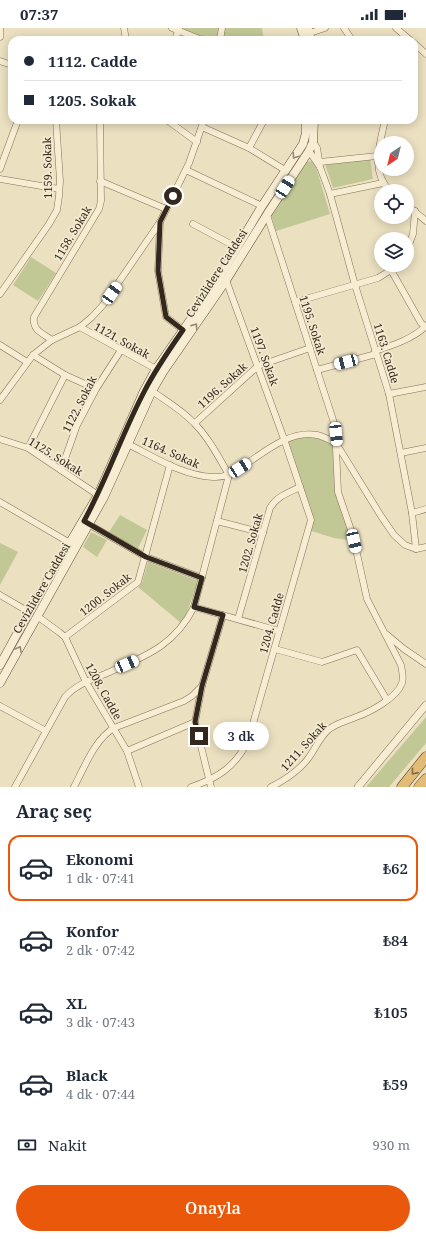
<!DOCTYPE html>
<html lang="tr">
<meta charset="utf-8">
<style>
:root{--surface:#fff;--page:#f2f2f3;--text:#1f2937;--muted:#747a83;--line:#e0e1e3;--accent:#ea580c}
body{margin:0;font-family:"Noto Serif",serif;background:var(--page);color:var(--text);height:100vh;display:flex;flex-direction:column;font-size:15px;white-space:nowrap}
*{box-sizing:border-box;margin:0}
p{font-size:13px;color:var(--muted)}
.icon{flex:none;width:22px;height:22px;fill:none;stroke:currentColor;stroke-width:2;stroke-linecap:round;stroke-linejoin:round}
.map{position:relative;height:759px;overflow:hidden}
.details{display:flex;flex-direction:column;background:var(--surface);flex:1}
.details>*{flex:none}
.banner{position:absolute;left:8px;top:8px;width:410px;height:88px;border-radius:12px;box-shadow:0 2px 10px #0003;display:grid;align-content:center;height:88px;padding:0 16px;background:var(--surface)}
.needle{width:26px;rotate:215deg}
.controls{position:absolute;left:374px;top:108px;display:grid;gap:8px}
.controls a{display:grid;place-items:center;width:40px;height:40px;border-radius:50%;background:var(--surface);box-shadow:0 2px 10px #0003;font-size:20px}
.end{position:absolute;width:18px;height:18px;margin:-9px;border:5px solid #33281d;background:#fff;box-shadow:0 0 0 2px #fff}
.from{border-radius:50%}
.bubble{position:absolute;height:28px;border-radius:14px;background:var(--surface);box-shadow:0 2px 10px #0003;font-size:13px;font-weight:600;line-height:28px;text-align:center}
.car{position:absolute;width:12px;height:24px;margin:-12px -6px;border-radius:5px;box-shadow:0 0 3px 1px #0007;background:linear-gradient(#fff 24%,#345 0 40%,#fff 0 76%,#345 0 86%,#fff 0)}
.banner b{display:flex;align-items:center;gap:14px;height:38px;font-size:15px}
.banner b+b{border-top:1px solid var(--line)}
.banner i{width:10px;height:10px;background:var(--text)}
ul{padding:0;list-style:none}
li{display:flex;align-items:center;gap:12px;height:66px;margin:0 8px 6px;padding:0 8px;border:2px solid transparent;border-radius:12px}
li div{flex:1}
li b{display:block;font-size:15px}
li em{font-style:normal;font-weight:600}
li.selected{border-color:var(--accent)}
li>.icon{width:36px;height:36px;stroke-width:1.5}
h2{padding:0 16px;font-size:18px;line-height:48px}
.pay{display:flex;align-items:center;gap:10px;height:44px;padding:0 16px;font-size:15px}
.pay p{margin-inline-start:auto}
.cta{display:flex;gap:8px;margin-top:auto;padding:8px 16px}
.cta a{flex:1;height:46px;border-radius:24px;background:var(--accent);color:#fff;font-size:16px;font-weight:600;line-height:46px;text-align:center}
.status{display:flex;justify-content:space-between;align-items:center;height:28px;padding:0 20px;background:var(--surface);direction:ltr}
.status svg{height:11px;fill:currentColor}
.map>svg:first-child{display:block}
.green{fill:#c1c895}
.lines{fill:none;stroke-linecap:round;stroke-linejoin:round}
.minor-casing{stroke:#837159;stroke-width:7}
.tertiary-casing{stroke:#837159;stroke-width:8}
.secondary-casing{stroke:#65523c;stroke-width:9}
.trunk-casing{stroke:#513f2d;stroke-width:11}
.minor{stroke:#f7edd3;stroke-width:6}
.tertiary{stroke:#f7edd3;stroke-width:7}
.secondary{stroke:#f7edd3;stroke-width:8}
.trunk{stroke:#e2bc76;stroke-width:10}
.oneway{stroke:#958a78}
.oneway2{stroke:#826b45}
.route{stroke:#33281d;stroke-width:5}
.labels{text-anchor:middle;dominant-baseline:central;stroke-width:3.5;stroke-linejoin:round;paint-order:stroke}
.street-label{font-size:11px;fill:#33281d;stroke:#f3eacf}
</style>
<div class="status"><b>07:37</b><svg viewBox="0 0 49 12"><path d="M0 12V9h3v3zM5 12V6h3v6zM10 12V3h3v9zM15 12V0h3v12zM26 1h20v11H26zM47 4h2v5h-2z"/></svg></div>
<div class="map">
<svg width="426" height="759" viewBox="0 0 426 759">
<rect width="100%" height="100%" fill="#ebe0c0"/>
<g class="green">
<polygon points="183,0 262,0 264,12 206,12 183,2"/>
<polygon points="370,131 373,151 333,160 325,136"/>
<polygon points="312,133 315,136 330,186 276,203 271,187 305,134"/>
<polygon points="31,229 56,245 38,273 13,257"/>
<polygon points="304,406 336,415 338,464 354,513 334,510 308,502 311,492 284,411"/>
<polygon points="120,487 147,502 138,520 109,504"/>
<polygon points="91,504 107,512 97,529 83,519"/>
<polygon points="0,515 18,524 0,557"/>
<polygon points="148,534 198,553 187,585 181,595 138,559 142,555"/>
<polygon points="426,689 426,715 389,759 366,759"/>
</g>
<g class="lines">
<g class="minor-casing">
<g id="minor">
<polyline points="124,0 126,12"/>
<polyline points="172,0 202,12"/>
<polyline points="344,0 352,12"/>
<polyline points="396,0 410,12"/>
<polyline points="310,5 325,0"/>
<polyline points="0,9 0,0"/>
<polyline points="175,12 179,0"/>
<polyline points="220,12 222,0"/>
<polyline points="414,15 426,26"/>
<polyline points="0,33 12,37"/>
<polyline points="167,92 197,114"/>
<path d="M385,92c-5,24 -15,51 5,71"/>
<polyline points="202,99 249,120 285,142"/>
<polyline points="313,114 317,120 320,139 330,166 355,257 389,366 412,485 416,521"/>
<polyline points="249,120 264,92"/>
<polyline points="309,123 320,139"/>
<polyline points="320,134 377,128"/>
<polyline points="0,141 18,92"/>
<polyline points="186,142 262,178"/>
<polyline points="0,151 59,161"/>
<polyline points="100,153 166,181"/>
<polyline points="330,166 383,155"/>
<polyline points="407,177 426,193"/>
<path d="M267,187l68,211 3,66 15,44 14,63 34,66c1,6 3,12 1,18 -5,15 -32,29 -46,34 -9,4 -20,6 -28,13 -9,8 -13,20 -21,30 -10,12 -22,20 -36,27"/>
<polyline points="160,194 158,243 166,289 183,302"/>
<polyline points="193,196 238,220"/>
<polyline points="407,222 413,206 415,183"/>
<polyline points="391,242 421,295 426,299"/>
<polyline points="0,266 49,196 57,182 59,168 60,153 56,92"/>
<polyline points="295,274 378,250 391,242 396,237"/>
<polyline points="80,299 156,341"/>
<path d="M52,312c-10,-7 -20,-10 -18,-23l65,-108 2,-8 -1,-81"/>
<polyline points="0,317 27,334"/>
<path d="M375,323c19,-6 37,-12 51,-25"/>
<polyline points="33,327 65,347 96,361"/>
<polyline points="317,342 376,326"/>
<polyline points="389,366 426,359"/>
<polyline points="0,372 33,327 52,312 80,299 92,289 103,277 160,194 189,135 204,92"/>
<polyline points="195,395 258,338 310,320"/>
<polyline points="0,411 28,420 98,467"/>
<polyline points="336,415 381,488 394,507 405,517 416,521 426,519"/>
<path d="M128,416c26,13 55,32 85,33 12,1 20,-4 30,-11 22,-14 46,-36 74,-31 6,1 13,5 19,8"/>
<polyline points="28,420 65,347"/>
<polyline points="401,425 426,420"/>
<polyline points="61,442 77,397 96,361 121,322"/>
<polyline points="0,474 70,515"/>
<polyline points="412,485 426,481"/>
<polyline points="217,493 263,505"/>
<polyline points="90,497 146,529 202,550"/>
<polyline points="0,567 29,584"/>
<polyline points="194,579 279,603"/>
<polyline points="37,588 59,604 65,609 86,654 127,723 139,759"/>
<path d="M238,591l32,-111c7,-12 18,-15 30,-21"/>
<polyline points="386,606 404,621 426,636"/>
<polyline points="65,609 138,554 170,437"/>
<polyline points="275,621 322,634 357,622 387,672"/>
<polyline points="0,678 46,703"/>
<polyline points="127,723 195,694"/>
<path d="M15,759l50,-90c11,-12 25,-17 40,-23 38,-17 69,-27 89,-67l35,-132c-10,-17 -20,-37 -35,-52 -12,-13 -28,-22 -42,-32"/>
<path d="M74,759c10,-19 21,-48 40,-59l70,-27 8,-5 10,-10"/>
<path d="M191,759c27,-9 44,-20 57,-46l63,-221 -27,-81 -58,-159"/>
<polyline points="211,759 195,694 202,658 223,587"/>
</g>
</g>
<g class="tertiary-casing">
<polyline id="tertiary" points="358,759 426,677"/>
</g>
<g class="secondary-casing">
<g id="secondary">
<polyline points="301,0 305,12"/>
<polyline points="308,0 311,12"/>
<polyline points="0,637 29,584 98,467 143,365 156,341 214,258 262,178 303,116 306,105 306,92"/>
<polyline points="0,655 104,469 152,363 163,344 225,254 268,185 309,123 313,114 314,92"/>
</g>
</g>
<g class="trunk-casing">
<g id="trunk">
<polyline points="402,759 426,729"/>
<polyline points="419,759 426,751"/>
</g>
</g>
<use href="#minor" class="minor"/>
<use href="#tertiary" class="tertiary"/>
<use href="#secondary" class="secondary"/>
<use href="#trunk" class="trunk"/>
</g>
<defs><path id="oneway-chevron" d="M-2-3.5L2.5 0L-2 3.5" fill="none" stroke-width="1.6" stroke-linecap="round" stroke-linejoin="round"/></defs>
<g class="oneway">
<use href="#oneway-chevron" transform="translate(295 128) rotate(124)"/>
<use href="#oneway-chevron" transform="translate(195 298) rotate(-55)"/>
<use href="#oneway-chevron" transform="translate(19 621) rotate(-61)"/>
</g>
<use class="oneway2" href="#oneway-chevron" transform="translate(414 744) rotate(129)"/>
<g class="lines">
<path class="route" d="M173,168l-13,26 -2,49 8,46 17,13c-14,20 -28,40 -39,62 -22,42 -37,87 -60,129l62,36 56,21 -8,29 29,8 -21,71 -7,36 4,14"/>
</g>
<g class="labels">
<g class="street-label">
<text transform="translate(47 140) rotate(-91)">1159. Sokak</text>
<text transform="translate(72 205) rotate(-59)">1158. Sokak</text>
<text transform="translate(216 245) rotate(-57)">Cevizlidere Caddesi</text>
<text transform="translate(313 297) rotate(72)">1195. Sokak</text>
<text transform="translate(122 312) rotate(29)">1121. Sokak</text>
<text transform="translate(387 325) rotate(73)">1163. Cadde</text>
<text transform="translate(265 328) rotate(70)">1197. Sokak</text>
<text transform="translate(222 357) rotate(-42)">1196. Sokak</text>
<text transform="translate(79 376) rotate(-63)">1122. Sokak</text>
<text transform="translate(171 424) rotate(24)">1164. Sokak</text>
<text transform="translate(56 428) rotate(32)">1125. Sokak</text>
<text transform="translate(250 515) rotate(-74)">1202. Sokak</text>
<text transform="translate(41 560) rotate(-60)">Cevizlidere Caddesi</text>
<text transform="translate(105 566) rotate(-38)">1200. Sokak</text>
<text transform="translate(271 595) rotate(-74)">1204. Cadde</text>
<text transform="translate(104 663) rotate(61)">1208. Cadde</text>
<text transform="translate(303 718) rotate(-48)">1211. Sokak</text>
</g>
</g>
</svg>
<div class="controls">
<a><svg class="needle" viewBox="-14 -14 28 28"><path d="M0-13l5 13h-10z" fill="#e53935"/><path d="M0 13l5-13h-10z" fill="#747a83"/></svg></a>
<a><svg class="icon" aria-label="locate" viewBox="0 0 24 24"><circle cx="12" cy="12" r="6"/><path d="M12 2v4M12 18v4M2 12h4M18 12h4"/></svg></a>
<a><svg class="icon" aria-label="layers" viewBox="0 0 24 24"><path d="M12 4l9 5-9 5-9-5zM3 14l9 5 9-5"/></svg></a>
</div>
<i class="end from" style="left:173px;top:168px"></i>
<i class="end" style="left:199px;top:708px"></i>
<div class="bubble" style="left:213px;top:694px;width:56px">3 dk</div>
<i class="car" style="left:285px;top:159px;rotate:33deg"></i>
<i class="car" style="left:112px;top:265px;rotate:35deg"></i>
<i class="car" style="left:346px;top:334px;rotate:255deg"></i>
<i class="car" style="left:336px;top:406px;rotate:174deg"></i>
<i class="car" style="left:240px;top:440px;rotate:57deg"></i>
<i class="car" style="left:354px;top:513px;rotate:167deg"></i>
<i class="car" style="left:127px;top:636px;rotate:67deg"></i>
<div class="banner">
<b><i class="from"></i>1112. Cadde</b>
<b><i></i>1205. Sokak</b>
</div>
</div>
<section class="details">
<h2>Araç seç</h2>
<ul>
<li class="selected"><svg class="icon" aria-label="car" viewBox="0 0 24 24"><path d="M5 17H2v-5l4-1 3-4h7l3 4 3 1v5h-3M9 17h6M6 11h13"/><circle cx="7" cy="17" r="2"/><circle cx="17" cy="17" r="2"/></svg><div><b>Ekonomi</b><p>1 dk · 07:41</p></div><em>₺62</em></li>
<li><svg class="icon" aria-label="car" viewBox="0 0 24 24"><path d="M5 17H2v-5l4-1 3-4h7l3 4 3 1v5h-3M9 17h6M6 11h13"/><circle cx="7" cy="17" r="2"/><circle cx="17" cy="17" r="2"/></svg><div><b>Konfor</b><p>2 dk · 07:42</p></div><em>₺84</em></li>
<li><svg class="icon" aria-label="car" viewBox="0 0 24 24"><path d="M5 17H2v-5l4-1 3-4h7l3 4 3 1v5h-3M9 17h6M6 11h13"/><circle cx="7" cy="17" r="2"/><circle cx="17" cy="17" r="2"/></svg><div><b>XL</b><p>3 dk · 07:43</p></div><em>₺105</em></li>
<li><svg class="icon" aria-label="car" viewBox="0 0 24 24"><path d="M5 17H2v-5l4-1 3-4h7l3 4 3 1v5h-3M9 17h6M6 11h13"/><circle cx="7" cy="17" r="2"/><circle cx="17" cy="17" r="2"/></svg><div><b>Black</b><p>4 dk · 07:44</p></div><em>₺59</em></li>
</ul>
<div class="pay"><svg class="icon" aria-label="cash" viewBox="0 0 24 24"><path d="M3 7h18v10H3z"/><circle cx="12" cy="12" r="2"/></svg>Nakit<p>930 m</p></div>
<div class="cta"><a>Onayla</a></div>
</section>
